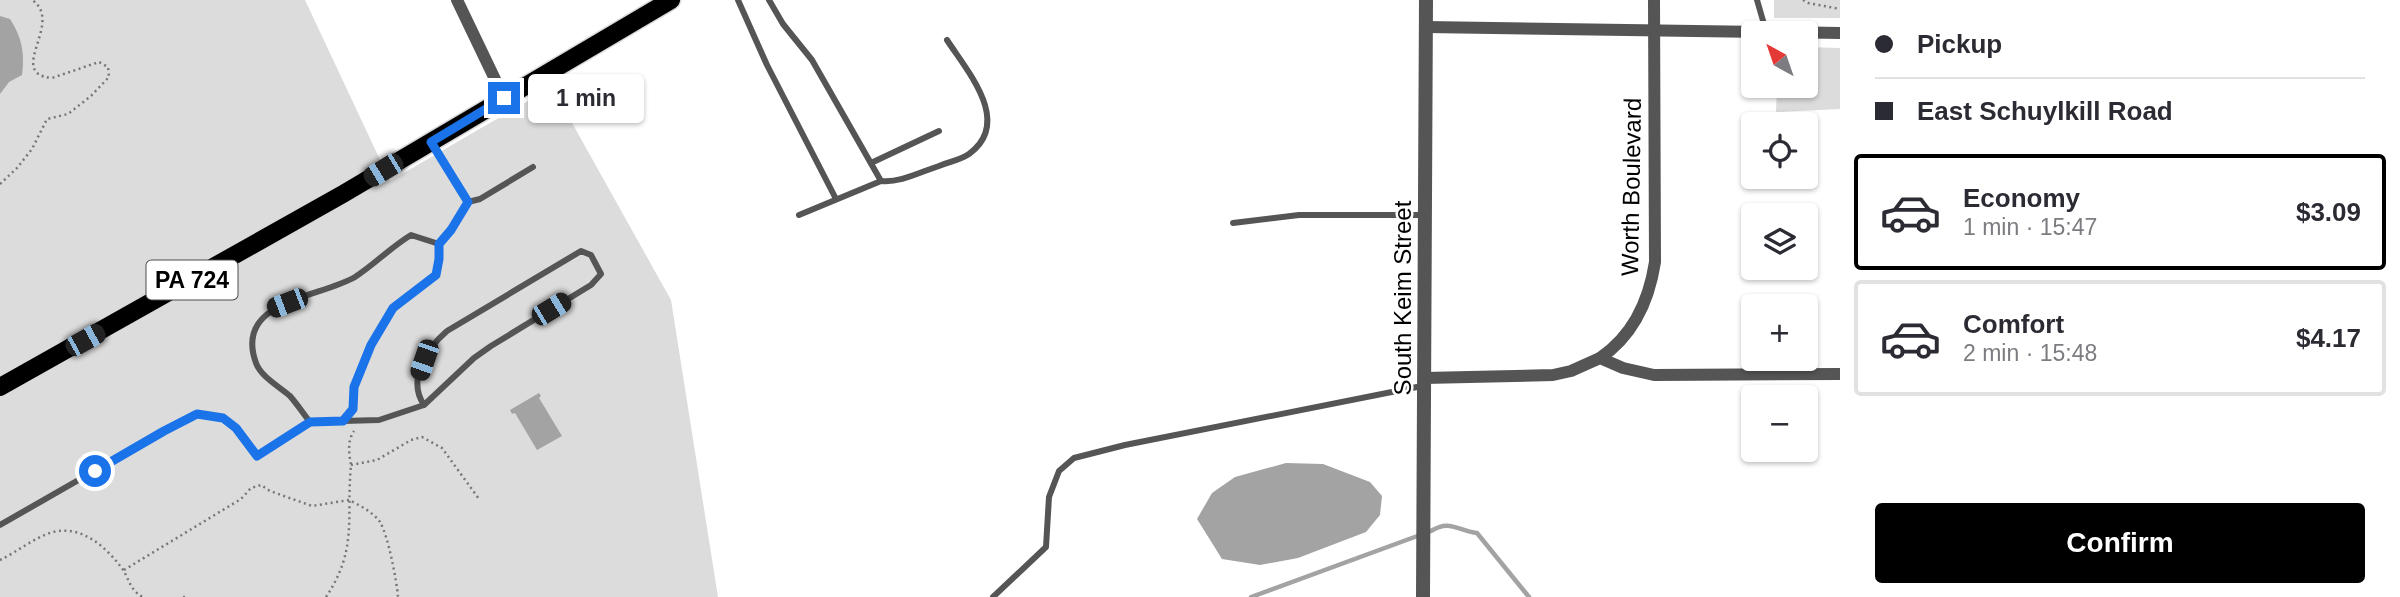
<!DOCTYPE html>
<meta charset="utf-8">
<style>
:root{--surface:#fff;--page:#f7f7f7;--text:#2b2b33;--muted:#7c7c81;--line:#e1e1e2;--accent:#000}
body{margin:0;font-family:Helvetica,sans-serif;background:var(--page);color:var(--text);height:100vh;display:flex;flex-direction:column;font-size:26px;white-space:nowrap}
*{box-sizing:border-box;margin:0}
p{font-size:23px;color:var(--muted)}
.icon{flex:none;width:38px;height:38px;fill:none;stroke:currentColor;stroke-width:2;stroke-linecap:round;stroke-linejoin:round}
.map{position:relative;flex:1;overflow:hidden}
.details{display:flex;flex-direction:column;background:var(--surface);width:560px}
.details>*{flex:none}
.banner{display:grid;align-content:center;height:154px;padding:0 35px;background:var(--surface)}
.needle{width:46px;rotate:320deg}
.tools{position:absolute;left:1741px;top:21px;display:grid;gap:14px}
.tools a{display:grid;place-items:center;width:77px;height:77px;border-radius:7px;background:var(--surface);box-shadow:0 2px 5px #0004;font-size:35px}
.end{position:absolute;width:32px;height:32px;margin:-16px;border:9px solid #1a73e8;background:#fff;box-shadow:0 0 0 4px #fff}
.from{border-radius:50%}
.bubble{position:absolute;height:49px;border-radius:7px;background:var(--surface);box-shadow:0 2px 5px #0004;font-size:23px;font-weight:700;line-height:49px;text-align:center}
.car{position:absolute;width:21px;height:42px;margin:-21px -10px;border-radius:9px;box-shadow:0 0 5px 2px #0007;background:linear-gradient(#222 24%,#8ab4d8 0 40%,#222 0 76%,#8ab4d8 0 86%,#222 0)}
.banner b{display:flex;align-items:center;gap:24px;height:66px;font-size:26px}
.banner b+b{border-top:2px solid var(--line)}
.banner i{width:18px;height:18px;background:var(--text)}
ul{padding:0;list-style:none}
li{display:flex;align-items:center;gap:21px;height:116px;margin:0 14px 10px;padding:0 21px;border:4px solid var(--line);border-radius:7px}
li div{flex:1}
li b{display:block;font-size:26px}
li em{font-style:normal;font-weight:700}
li.selected{border-color:var(--accent)}
li>.icon{width:63px;height:63px;stroke-width:1.5}
.button{display:flex;gap:14px;margin-top:auto;padding:14px 35px}
.button a{flex:1;height:80px;border-radius:7px;background:var(--accent);color:#fff;font-size:28px;font-weight:700;line-height:80px;text-align:center}
main{display:flex;flex:1;min-height:0}
.map>svg:first-child{display:block}
.green{fill:#dcdcdc}
.water{fill:#a3a3a3}
.lines{fill:none;stroke-linecap:round;stroke-linejoin:round}
.stream{stroke:#a3a3a3;stroke-width:4.5}
.primary-casing{stroke:#dbdbdb;stroke-width:21}
.path{stroke:#777;stroke-width:2.5;stroke-dasharray:2 3.5;stroke-linecap:butt}
.service{stroke:#555;stroke-width:6}
.minor{stroke:#555;stroke-width:12}
.tertiary{stroke:#555;stroke-width:14}
.primary{stroke:#000;stroke-width:18}
.route{stroke:#1a73e8;stroke-width:9}
.labels{text-anchor:middle;dominant-baseline:central;stroke-width:5;stroke-linejoin:round;paint-order:stroke}
.shield{fill:#fff;stroke:#4c4c4c;stroke-width:2}
.shield-label{font-size:23px;font-weight:bold;fill:#000}
.street-label{font-size:24px;fill:#000;stroke:#fff}
</style>
<main>
<div class="map">
<svg width="1840" height="597" viewBox="0 0 1840 597">
<rect width="100%" height="100%" fill="#fff"/>
<g class="green">
<polygon points="0,0 305,0 390,181 552,87 671,300 718,597 0,597"/>
<rect x="1774" y="0" width="66" height="18"/>
<polygon points="1806,47 1840,48 1840,109 1776,112 1777,86 1806,86"/>
</g>
<g class="water">
<path d="M0,16l10,3c12,18 15,35 12,56l-13,7 -9,12z"/>
<polygon points="539,393 541,396 539,398 562,436 537,450 515,413 512,414 510,410"/>
<polygon points="1286,463 1323,464 1370,482 1382,496 1380,515 1366,532 1298,558 1260,565 1222,559 1197,519 1212,493 1235,477"/>
</g>
<g class="lines">
<path class="stream" d="M1251,597l180,-66c19,-12 27,0 46,2l52,64"/>
<g class="primary-casing">
<polyline id="primary" points="0,387 343,194 671,0"/>
</g>
<g class="path">
<polyline points="1803,0 1808,3 1840,9"/>
<path d="M0,184l17,-16 15,-19 15,-30 21,-5 23,-18 18,-19 -1,-10 -9,-5 -47,16c-47,-4 13,-56 -20,-78"/>
<polyline points="351,465 377,460 411,440 422,437 442,448 479,499"/>
<path d="M0,560c17,-8 35,-23 53,-28 28,-7 52,14 68,35 8,10 8,23 22,30"/>
<path d="M124,570l117,-71 10,-11 10,-3 9,6 42,15 37,-6c10,5 24,12 31,22 8,13 17,60 18,75"/>
<polyline points="183,597 185,597"/>
<path d="M326,597c32,-48 20,-78 25,-132 -2,-11 -4,-24 3,-34"/>
</g>
<g class="service">
<polyline points="738,0 767,65 836,199"/>
<polyline points="769,0 783,24 812,60 881,181 799,215"/>
<polyline points="1757,0 1766,31"/>
<polyline points="432,143 468,202 480,199 533,167"/>
<polyline points="871,163 939,131"/>
<path d="M881,181c19,2 39,-9 58,-15 10,-4 21,-6 30,-12 44,-32 -2,-83 -22,-114"/>
<polyline points="1233,223 1299,215 1424,215"/>
<path d="M439,244l-28,-9c-20,12 -36,29 -56,42 -35,21 -122,23 -99,86 5,14 24,24 34,33 7,8 13,17 20,26l33,-1 10,-12 1,-22 17,-42 22,-37 43,-33 3,-16v-15l12,-14 17,-28"/>
<path d="M343,421l36,-1 45,-15 50,-47 17,-12 100,-61 10,-11 -10,-19 -10,-4 -134,80c-21,18 -40,49 -23,74"/>
<polyline points="0,525 164,431 197,414 223,418 236,428 257,455 310,422"/>
<polyline points="993,597 1046,547 1049,497 1059,471 1074,458 1125,445 1422,386"/>
</g>
<g class="minor">
<polyline points="457,0 504,98"/>
<polyline points="1426,27 1840,33"/>
<path d="M1600,358c34,-23 49,-57 55,-96l-1,-262"/>
<polyline points="1424,378 1553,375 1571,371 1600,358 1623,368 1654,375 1840,374"/>
</g>
<polyline class="tertiary" points="1423,597 1426,0"/>
<use href="#primary" class="primary"/>
</g>
<g class="lines">
<polyline class="route" points="95,471 164,431 197,414 223,418 236,428 257,456 310,422 343,421 353,409 354,387 371,345 393,308 436,275 439,259 439,244 451,230 468,202 431,142 504,98"/>
</g>
<g class="labels">
<rect class="shield" x="146.5" y="260.5" width="91" height="39" rx="5"/>
<g class="shield-label">
<text x="192" y="280">PA 724</text>
</g>
<g class="street-label">
<text transform="translate(1631 187) rotate(-89)">Worth Boulevard</text>
<text transform="translate(1402 298) rotate(-90)">South Keim Street</text>
</g>
</g>
</svg>
<div class="tools">
<a><svg class="needle" viewBox="-14 -14 28 28"><path d="M0-13l5 13h-10z" fill="#e53935"/><path d="M0 13l5-13h-10z" fill="#7c7c81"/></svg></a>
<a><svg class="icon" aria-label="locate" viewBox="0 0 24 24"><circle cx="12" cy="12" r="6"/><path d="M12 2v4M12 18v4M2 12h4M18 12h4"/></svg></a>
<a><svg class="icon" aria-label="layers" viewBox="0 0 24 24"><path d="M12 4l9 5-9 5-9-5zM3 14l9 5 9-5"/></svg></a>
<a>+</a>
<a>−</a>
</div>
<i class="end from" style="left:95px;top:471px"></i>
<i class="end" style="left:504px;top:98px"></i>
<div class="bubble" style="left:528px;top:74px;width:116px">1 min</div>
<i class="car" style="left:383px;top:170px;rotate:239deg"></i>
<i class="car" style="left:287px;top:303px;rotate:249deg"></i>
<i class="car" style="left:551px;top:309px;rotate:59deg"></i>
<i class="car" style="left:85px;top:340px;rotate:61deg"></i>
<i class="car" style="left:424px;top:360px;rotate:199deg"></i>
</div>
<section class="details">
<div class="banner">
<b><i class="from"></i>Pickup</b>
<b><i></i>East Schuylkill Road</b>
</div>
<ul>
<li class="selected"><svg class="icon" aria-label="car" viewBox="0 0 24 24"><path d="M5 17H2v-5l4-1 3-4h7l3 4 3 1v5h-3M9 17h6M6 11h13"/><circle cx="7" cy="17" r="2"/><circle cx="17" cy="17" r="2"/></svg><div><b>Economy</b><p>1 min · 15:47</p></div><em>$3.09</em></li>
<li><svg class="icon" aria-label="car" viewBox="0 0 24 24"><path d="M5 17H2v-5l4-1 3-4h7l3 4 3 1v5h-3M9 17h6M6 11h13"/><circle cx="7" cy="17" r="2"/><circle cx="17" cy="17" r="2"/></svg><div><b>Comfort</b><p>2 min · 15:48</p></div><em>$4.17</em></li>
</ul>
<div class="button"><a>Confirm</a></div>
</section>
</main>
